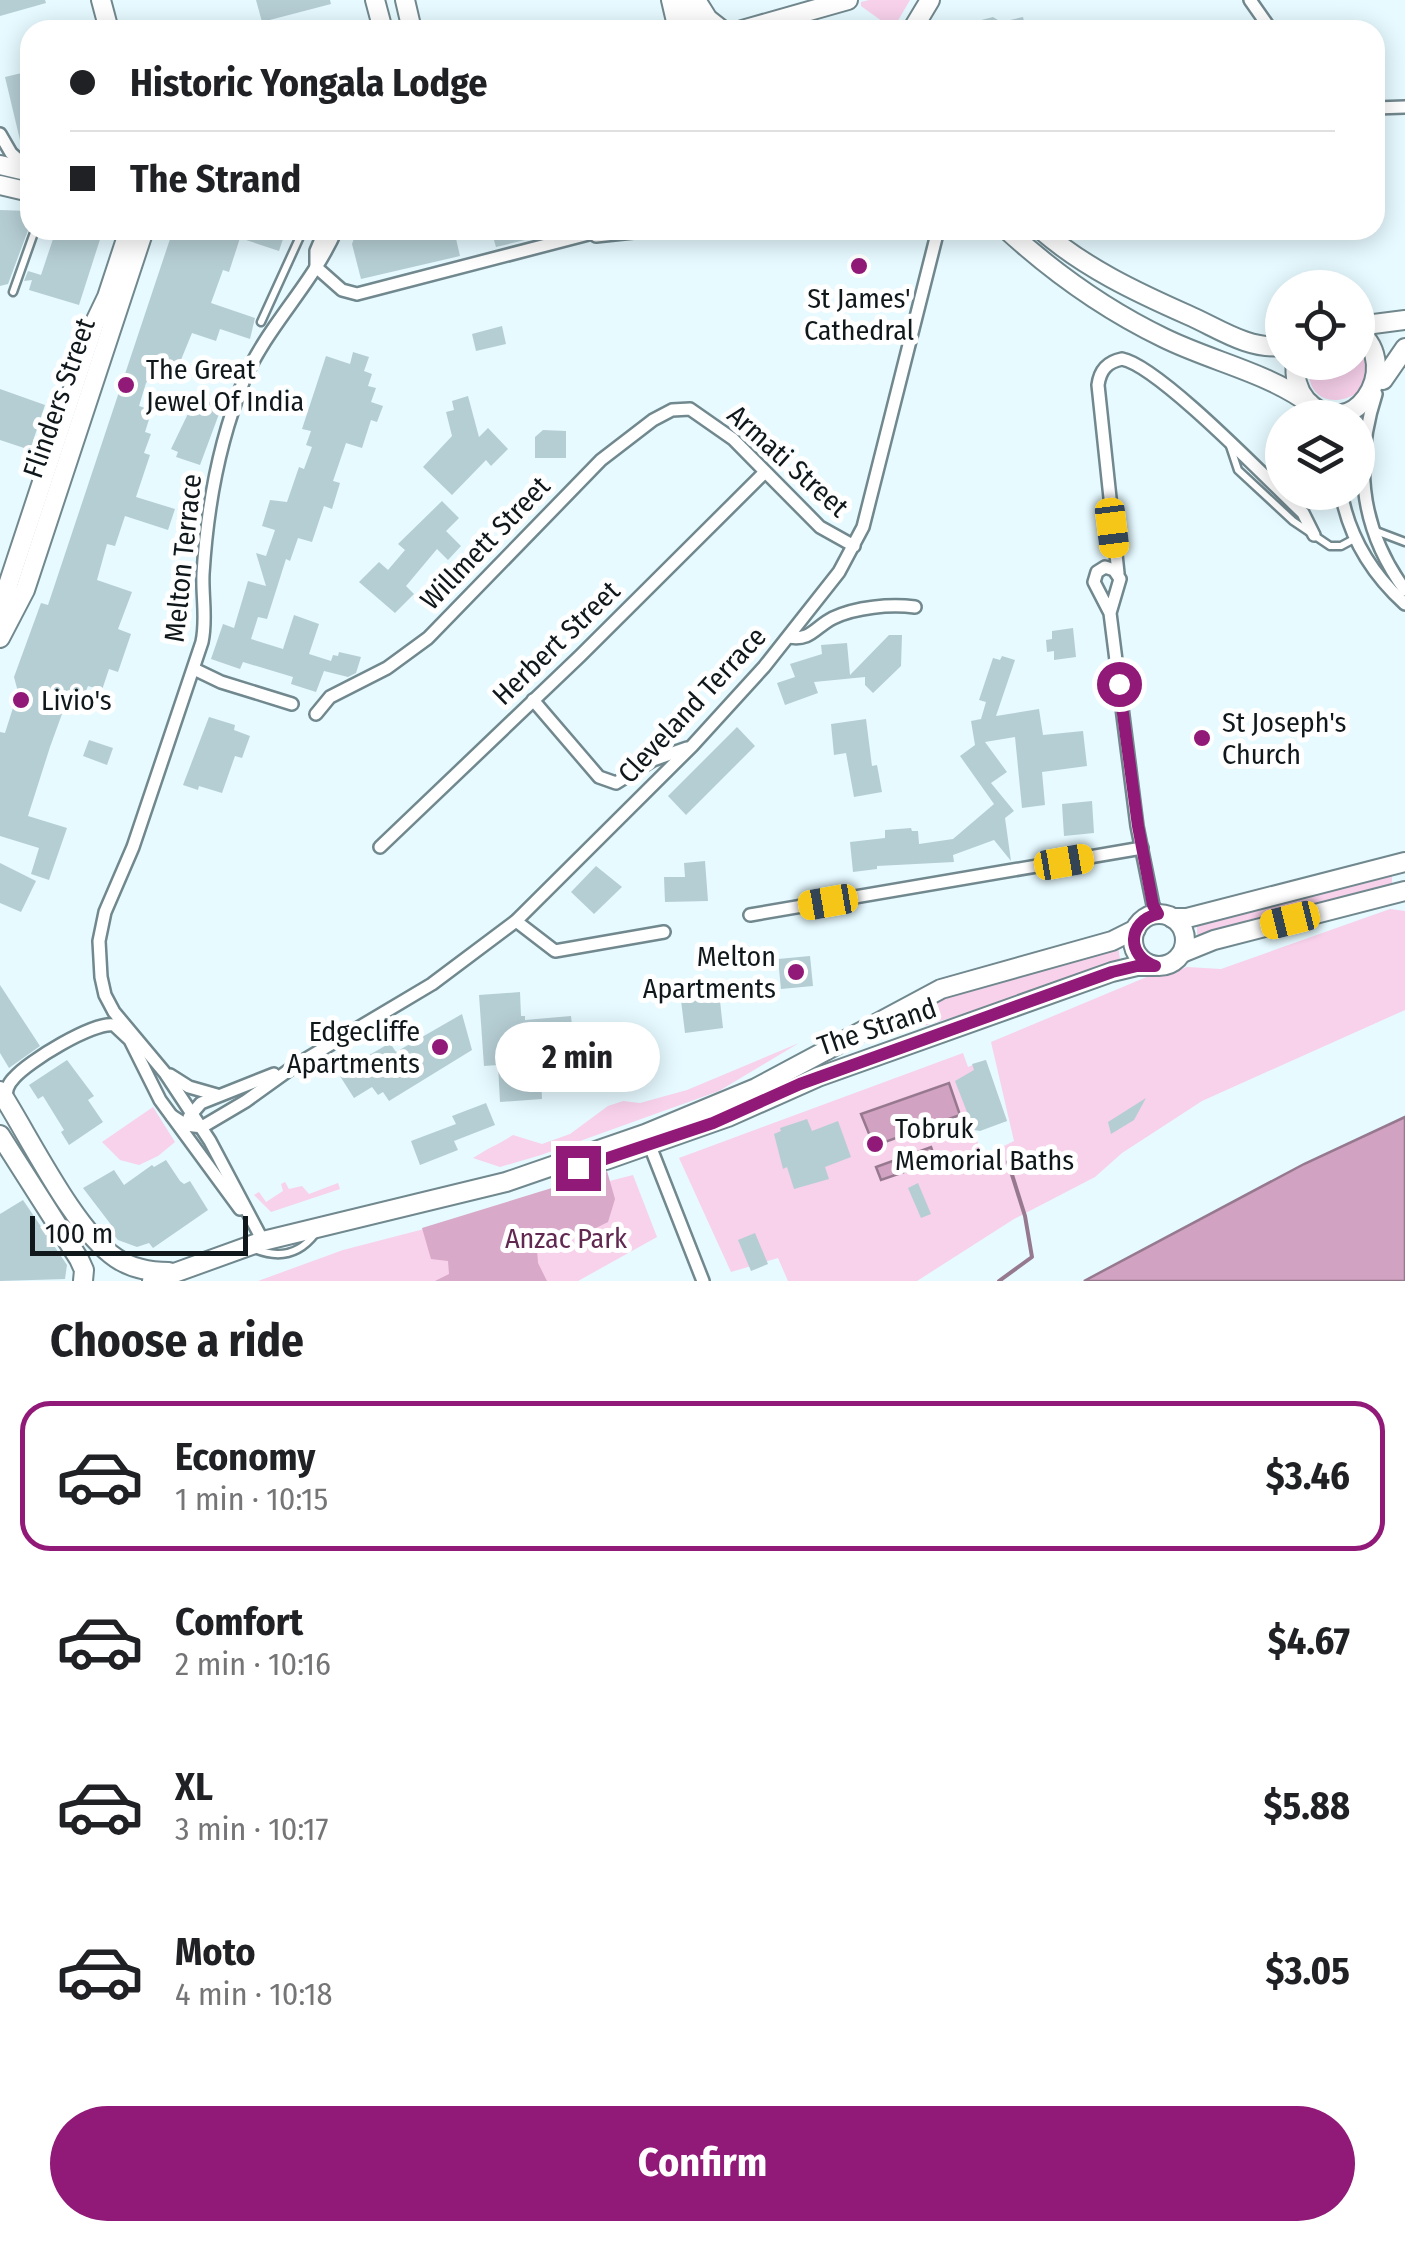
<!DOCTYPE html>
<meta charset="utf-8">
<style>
:root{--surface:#fff;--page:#f6f6f6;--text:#202124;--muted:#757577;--line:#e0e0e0;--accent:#911977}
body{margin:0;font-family:"Fira Sans Condensed",sans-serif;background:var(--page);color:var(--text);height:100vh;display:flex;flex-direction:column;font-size:38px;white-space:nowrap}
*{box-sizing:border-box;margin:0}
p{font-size:32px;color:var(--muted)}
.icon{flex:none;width:55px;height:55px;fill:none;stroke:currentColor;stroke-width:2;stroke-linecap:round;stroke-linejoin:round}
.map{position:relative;height:1281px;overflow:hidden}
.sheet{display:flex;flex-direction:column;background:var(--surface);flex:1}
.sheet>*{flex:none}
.hud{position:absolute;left:20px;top:20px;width:1365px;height:220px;border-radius:30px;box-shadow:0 5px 25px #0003;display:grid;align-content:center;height:220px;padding:0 50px;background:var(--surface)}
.fabs{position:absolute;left:1265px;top:270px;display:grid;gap:20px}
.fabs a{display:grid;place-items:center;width:110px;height:110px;border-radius:50%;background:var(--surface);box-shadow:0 5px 25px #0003;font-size:50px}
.scale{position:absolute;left:30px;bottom:25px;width:218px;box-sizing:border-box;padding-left:10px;border:5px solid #10181b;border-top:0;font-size:28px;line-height:35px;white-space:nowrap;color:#10181b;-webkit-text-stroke:8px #fff;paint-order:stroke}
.end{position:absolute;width:45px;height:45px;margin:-22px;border:12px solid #911977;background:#fff;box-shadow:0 0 0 5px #fff}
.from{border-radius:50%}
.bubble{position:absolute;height:70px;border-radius:35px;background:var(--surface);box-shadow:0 5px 25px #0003;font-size:32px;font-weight:700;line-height:70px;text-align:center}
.car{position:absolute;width:30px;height:60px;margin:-30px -15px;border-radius:12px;box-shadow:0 0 8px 2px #0007;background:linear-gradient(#f5c518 24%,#345 0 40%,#f5c518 0 76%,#345 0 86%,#f5c518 0)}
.hud b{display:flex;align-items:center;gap:35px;height:95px;font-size:38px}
.hud b+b{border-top:2px solid var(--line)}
.hud i{width:25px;height:25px;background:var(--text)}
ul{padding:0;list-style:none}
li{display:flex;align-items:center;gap:30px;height:150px;margin:0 20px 15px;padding:0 30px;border:5px solid transparent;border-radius:30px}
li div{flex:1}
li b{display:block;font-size:38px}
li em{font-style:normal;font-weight:700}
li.active{border-color:var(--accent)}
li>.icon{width:90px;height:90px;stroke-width:1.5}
h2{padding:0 50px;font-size:45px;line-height:120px}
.button{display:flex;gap:20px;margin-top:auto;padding:20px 50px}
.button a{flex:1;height:115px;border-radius:60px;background:var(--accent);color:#fff;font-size:40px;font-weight:700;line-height:115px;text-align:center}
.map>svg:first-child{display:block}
.green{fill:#f8d1eb}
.forest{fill:#d8a9c8}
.water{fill:#d1a2c1;stroke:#97798f;stroke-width:2.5}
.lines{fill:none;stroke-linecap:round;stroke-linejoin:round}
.stream{stroke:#97798f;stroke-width:4}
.building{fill:#b5ced4}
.lane-casing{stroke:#71888e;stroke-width:11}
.street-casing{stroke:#71888e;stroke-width:16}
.secondary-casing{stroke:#71888e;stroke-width:22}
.lane{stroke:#fff;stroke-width:6}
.street{stroke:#fff;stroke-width:11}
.secondary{stroke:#fff;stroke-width:18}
.route{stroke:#911977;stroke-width:12}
.poi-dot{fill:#911977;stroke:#fff;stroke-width:4}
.labels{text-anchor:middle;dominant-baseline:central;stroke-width:10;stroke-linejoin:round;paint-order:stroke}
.poi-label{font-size:28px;fill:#10181b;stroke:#fff;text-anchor:start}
.street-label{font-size:28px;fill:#10181b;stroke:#fff}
.park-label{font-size:28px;fill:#612851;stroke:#fff}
</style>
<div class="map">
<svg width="1405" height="1281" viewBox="0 0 1405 1281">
<rect width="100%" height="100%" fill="#e6faff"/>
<g class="green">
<polygon points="869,0 910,0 893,29 861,6 861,2"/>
<path d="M1358,344c47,48 -56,88 -49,19l49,-1z"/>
<polygon points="1392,873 1392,886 1201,937 1197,934 1197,923"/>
<polygon points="1390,909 1405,911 1405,1010 1202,1101 1122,1153 1095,1177 1014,1219 917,1281 788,1281 778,1258 731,1272 679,1158 963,1053 968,1067 985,1060 1007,1121 974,1130 982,1157 1014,1141 991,1042 1149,976 1167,974 1187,967 1221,969"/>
<polygon points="1118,945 1120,960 1020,997 897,1034 892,1032 891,1023 946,994"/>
<path d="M799,1043l-80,48 -178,64 -41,12 -27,-9c13,-9 26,-14 40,-23l29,9 28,-10 38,-28 15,-5 17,2 47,-13z"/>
<polygon points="153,1107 175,1142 158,1156 139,1165 120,1160 102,1142"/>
<polygon points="633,1175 657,1237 578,1281 258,1281 343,1250"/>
<polygon points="285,1182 289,1189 302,1186 309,1194 338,1183 340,1189 271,1212 254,1195 259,1192 266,1202 283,1191 281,1184"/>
</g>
<polygon class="forest" points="607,1171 615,1199 608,1222 586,1233 536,1237 538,1263 547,1281 435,1281 449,1274 448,1261 431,1259 422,1228"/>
<g class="water">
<polygon points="949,1083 960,1115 874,1146 861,1114"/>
<polygon points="1405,1117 1405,1281 1084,1281 1304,1164"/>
<polygon points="931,1147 936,1161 881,1180 876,1167"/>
</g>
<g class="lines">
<polyline class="stream" points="999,1281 1032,1257 1025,1216 1008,1162"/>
</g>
<g class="building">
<polygon points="0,0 45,0 46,3 0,16"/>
<polygon points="256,0 330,0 331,4 262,22"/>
<polygon points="993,17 1001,22 1023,17 1026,30 958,30 958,26"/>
<polygon points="30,71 30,144 20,140 5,77"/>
<polygon points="0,210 30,211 30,225 8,284 0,286"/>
<polygon points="56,230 103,230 79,305 29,290 32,280 24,281 28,271 41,275"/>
<polygon points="173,230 286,230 279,251 240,238 229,272 223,270 211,303 255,318 250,339 220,329 216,341 192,333 176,372 170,370 166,382 151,377 146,383 139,406 152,410 145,432 151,434 144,453 150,455 136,497 175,509 168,530 125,516 115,546 107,544 97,580 132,592 118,629 131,634 118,672 109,669 102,690 88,686 85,693 79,691 74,706 66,703 50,747 28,816 67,828 49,880 31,874 39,848 0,836 0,732 5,733 18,692 14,677 41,603 48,605"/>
<polygon points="357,230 454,230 460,256 361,279 352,244"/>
<polygon points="491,230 546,230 546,235 496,247"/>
<polygon points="502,326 506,344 476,351 472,334"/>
<polygon points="353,352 369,357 364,371 372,374 368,386 376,388 371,402 383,406 377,422 371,420 362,448 346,443 333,481 340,483 332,509 324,506 312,542 298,538 290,561 286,559 267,619 258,617 251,639 283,649 294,615 319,624 309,654 331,661 333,655 338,656 339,652 361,657 356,673 348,677 324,671 316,692 291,684 293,677 243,662 240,669 211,659 223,624 234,628 248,581 266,586 256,553 266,556 275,530 262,526 270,500 287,502 299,467 304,469 312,447 306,445 311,431 302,429 326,356 350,364"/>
<polygon points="0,389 45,405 30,450 0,440"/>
<polygon points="468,396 479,437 488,428 508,449 491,466 486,460 452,495 423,467 452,436 446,412 454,410 452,401"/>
<polygon points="196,397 222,406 200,465 176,457 178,452 171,449"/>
<polygon points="543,430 566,431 566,458 535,458 535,437"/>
<polygon points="442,501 459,518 446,531 461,546 448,560 437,549 406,586 414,594 395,613 359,582 379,562 388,570 405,550 398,544"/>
<polygon points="1073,628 1076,657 1054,660 1054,651 1047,652 1046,640 1052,639 1052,631"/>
<polygon points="889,635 902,635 901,666 873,693 865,685 865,677 814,682 818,693 785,705 777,683 795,677 790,664 822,654 821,645 847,643 850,675"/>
<polygon points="1002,656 1015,660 996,716 1039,709 1043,735 1083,731 1087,766 1042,772 1045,805 1022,808 1015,737 985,742 1007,772 991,783 1014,811 1005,818 1011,861 994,840 953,855 954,862 877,866 877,869 853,872 850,842 885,838 885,830 911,828 912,831 918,831 919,844 953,839 994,804 960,756 975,745 971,721 981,719 986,702 979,700 993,658 1000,660"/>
<polygon points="209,717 235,725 234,730 250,736 242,758 235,756 222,793 199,786 198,790 183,785"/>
<polygon points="866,719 872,766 877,765 882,792 854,797 846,753 834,755 831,724"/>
<polygon points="737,727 755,746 686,815 668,796"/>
<polygon points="89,740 113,748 107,765 83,756"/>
<polygon points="1092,801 1094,833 1064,836 1062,804"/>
<polygon points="705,861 708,901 665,902 664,877 685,877 684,863"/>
<polygon points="0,863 36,881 21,912 0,903"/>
<polygon points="596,866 622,887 594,914 571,892"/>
<polygon points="810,956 813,986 781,989 778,959"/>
<polygon points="0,985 40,1046 9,1068 0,1053"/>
<polygon points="698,989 699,995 719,992 723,1028 685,1033 680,992"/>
<polygon points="520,992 521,1016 525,1016 525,1020 571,1016 577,1076 541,1079 542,1099 500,1102 498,1065 484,1066 479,995"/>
<polygon points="462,1014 472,1050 389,1101 383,1092 378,1095 372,1087 354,1098 338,1073 390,1043 396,1052"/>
<polygon points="67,1060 94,1096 88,1100 103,1122 69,1145 61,1132 64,1130 43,1096 38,1099 29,1085"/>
<polygon points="986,1060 1007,1121 980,1131 974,1130 955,1081 974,1070 972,1064"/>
<polygon points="1146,1098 1134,1120 1111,1134 1108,1122"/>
<polygon points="486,1103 495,1125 454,1141 458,1150 420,1165 411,1141 456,1124 452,1116"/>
<polygon points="807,1119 812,1131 838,1121 851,1157 825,1167 829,1179 794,1189 787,1167 783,1169 774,1134 781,1131 780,1128"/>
<polygon points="166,1160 180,1181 184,1184 190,1181 208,1210 153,1248 149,1243 137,1247 118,1240 109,1229 112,1226 83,1188 114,1170 124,1185 152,1165 154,1167"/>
<polygon points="918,1183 931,1214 921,1218 908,1188"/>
<polygon points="23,1200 67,1265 65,1279 0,1281 0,1214"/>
<polygon points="755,1233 768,1264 751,1271 738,1240"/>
</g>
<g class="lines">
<g class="lane-casing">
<g id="lane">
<polyline points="13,292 35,230"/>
<polyline points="261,322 303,230"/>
<polyline points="1230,446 1238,470 1293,521 1330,546 1341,546 1354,539"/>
<polyline points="1376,531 1405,542"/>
<path d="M252,1248c25,11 46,8 63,-14"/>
</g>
</g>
<g class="street-casing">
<g id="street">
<polyline points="1250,0 1271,30"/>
<polyline points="1375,108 1405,107"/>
<polyline points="0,134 11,153 29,169"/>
<polyline points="596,236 652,230"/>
<polyline points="316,267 342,290 357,294 604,230"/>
<polyline points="316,267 316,251 325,230"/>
<path d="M1376,394c-23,70 -15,136 29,196"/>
<path d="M1341,492c8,45 31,82 64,112"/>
<path d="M1118,573l-20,-188c2,-15 9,-23 24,-26 37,7 147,122 181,154l11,22"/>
<polyline points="1110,613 1120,579 1114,570 1105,567 1097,572 1094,582 1110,613 1137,826 1153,905 1158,914"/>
<path d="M789,637c22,4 26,-10 44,-19 23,-11 57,-14 82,-11"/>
<polyline points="194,669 221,682 292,704"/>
<polyline points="533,700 599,777 616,783 653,760 687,748"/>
<polyline points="316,714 330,697 387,668 428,638 601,460 653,420 672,410 690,409 733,439 820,527 854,546"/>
<polyline points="380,847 580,656 765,472"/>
<polyline points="750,915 1142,848"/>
<polyline points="516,921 555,951 664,932"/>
<polyline points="170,1075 189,1087 217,1095"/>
<path d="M6,1100c0,-9 1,-15 8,-22 13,-16 80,-57 100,-53l16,15 30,60 80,109"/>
<polyline points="172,1116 186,1125 202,1127 246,1101 296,1065 432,984 516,921 692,746 764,667 839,572 863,527 938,230"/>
<polyline points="189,1117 201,1103 274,1074"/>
<polyline points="650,1146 703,1281"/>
<path d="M263,1241l-53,-100 -45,-68 -51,-61 -9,-17 -4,-18 -2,-36 6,-29 28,-65 69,-205c5,-23 0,-45 1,-68 4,-66 16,-133 41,-194 23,-54 69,-96 92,-150"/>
</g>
</g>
<g class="secondary-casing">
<g id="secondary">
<polyline points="101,0 109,30"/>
<polyline points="375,0 383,30"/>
<polyline points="405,0 412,30"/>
<polyline points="671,0 678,30"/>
<polyline points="684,0 692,30"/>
<polyline points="696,0 708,19 722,30"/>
<polyline points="773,28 805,30"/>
<polyline points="742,30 848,0"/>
<polyline points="912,30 930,0"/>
<polyline points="0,165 30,172"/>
<polyline points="0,185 30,192"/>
<path d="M1007,230c47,43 99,80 157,108 49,24 102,34 146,66"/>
<path d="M1041,230c44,38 95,62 147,85 30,13 60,35 94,31"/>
<polyline points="1358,326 1405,320"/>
<path d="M1296,362c-2,15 1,27 10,38 44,48 99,-32 52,-69"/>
<polyline points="1383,380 1405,348"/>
<polyline points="1,622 8,585 95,322 107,297 129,230"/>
<polyline points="0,638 25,590 144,230"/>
<circle cx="1159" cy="940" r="26"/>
<polyline points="1172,918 1187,918 1405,862"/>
<polyline points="1182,953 1214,940 1405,891"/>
<path d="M0,1091c29,45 74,139 116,167 16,11 34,14 53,14"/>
<polyline points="0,1135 79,1259 84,1270 83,1281"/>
<polyline points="606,1160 728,1117 818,1077 1112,972 1137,966 1155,966"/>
<polyline points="152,1281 263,1241 506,1182 645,1134 756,1088 941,989 1112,941 1136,929"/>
</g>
</g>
<use href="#lane" class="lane"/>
<use href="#street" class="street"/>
<use href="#secondary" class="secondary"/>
</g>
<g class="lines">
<path class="route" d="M578,1168l135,-45 87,-39 312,-112 25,-6h18c-29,-10 -28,-45 3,-52l-5,-9 -15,-79 -19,-142"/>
</g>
<g class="poi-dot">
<circle cx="859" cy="266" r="10"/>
<circle cx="126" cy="385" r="10"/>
<circle cx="21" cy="700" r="10"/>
<circle cx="1202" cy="738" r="10"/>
<circle cx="796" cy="972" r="10"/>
<circle cx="440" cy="1047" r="10"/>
<circle cx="875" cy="1144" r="10"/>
</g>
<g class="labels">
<g class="poi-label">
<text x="859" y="298" text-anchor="middle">St James'<tspan x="859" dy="32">Cathedral</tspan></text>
<text x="146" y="369">The Great<tspan x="146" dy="32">Jewel Of India</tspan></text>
<text x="41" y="700">Livio's</text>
<text x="1222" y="722">St Joseph's<tspan x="1222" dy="32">Church</tspan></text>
<text x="776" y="956" text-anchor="end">Melton<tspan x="776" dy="32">Apartments</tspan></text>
<text x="420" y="1031" text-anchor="end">Edgecliffe<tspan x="420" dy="32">Apartments</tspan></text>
<text x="895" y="1128">Tobruk<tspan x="895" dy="32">Memorial Baths</tspan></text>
</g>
<g class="street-label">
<text transform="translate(59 398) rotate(-71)">Flinders Street</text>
<text transform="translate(788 461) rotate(42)">Armati Street</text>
<text transform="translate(485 543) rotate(-46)">Willmett Street</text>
<text transform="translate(183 558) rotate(-84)">Melton Terrace</text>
<text transform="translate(556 643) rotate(-44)">Herbert Street</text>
<text transform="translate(692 705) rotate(-47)">Cleveland Terrace</text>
<text transform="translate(877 1027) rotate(-19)">The Strand</text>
</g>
<g class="park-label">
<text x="566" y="1238">Anzac Park</text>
</g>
</g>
</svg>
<div class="fabs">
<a><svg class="icon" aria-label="locate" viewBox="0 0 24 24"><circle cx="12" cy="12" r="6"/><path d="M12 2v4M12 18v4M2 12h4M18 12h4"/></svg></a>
<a><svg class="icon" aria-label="layers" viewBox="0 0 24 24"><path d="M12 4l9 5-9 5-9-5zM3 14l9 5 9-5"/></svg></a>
</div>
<div class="scale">100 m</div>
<i class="end from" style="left:1119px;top:684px"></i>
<i class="end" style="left:578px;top:1168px"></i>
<div class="bubble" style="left:495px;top:1022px;width:165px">2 min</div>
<i class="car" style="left:1112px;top:528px;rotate:173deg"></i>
<i class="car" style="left:1064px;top:862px;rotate:80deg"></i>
<i class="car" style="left:828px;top:902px;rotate:260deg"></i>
<i class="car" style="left:1290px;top:920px;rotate:256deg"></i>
<div class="hud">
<b><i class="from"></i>Historic Yongala Lodge</b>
<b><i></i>The Strand</b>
</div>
</div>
<section class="sheet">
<h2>Choose a ride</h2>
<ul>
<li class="active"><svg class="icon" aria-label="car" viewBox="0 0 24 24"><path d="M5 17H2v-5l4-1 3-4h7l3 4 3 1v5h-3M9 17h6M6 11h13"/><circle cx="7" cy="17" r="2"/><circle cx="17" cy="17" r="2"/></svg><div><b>Economy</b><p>1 min · 10:15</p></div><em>$3.46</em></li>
<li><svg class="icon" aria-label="car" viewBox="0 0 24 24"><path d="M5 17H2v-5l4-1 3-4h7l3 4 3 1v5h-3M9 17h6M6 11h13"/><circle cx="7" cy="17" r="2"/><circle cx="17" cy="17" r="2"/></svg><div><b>Comfort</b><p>2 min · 10:16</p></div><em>$4.67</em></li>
<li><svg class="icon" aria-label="car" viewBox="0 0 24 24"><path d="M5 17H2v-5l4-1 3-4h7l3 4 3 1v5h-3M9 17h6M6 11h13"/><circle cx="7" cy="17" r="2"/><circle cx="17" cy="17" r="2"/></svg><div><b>XL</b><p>3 min · 10:17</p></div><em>$5.88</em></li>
<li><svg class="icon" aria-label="car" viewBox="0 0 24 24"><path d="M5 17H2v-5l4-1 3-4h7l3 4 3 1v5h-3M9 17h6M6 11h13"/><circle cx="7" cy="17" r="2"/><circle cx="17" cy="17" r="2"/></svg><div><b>Moto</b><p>4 min · 10:18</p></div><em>$3.05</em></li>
</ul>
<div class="button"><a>Confirm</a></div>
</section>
